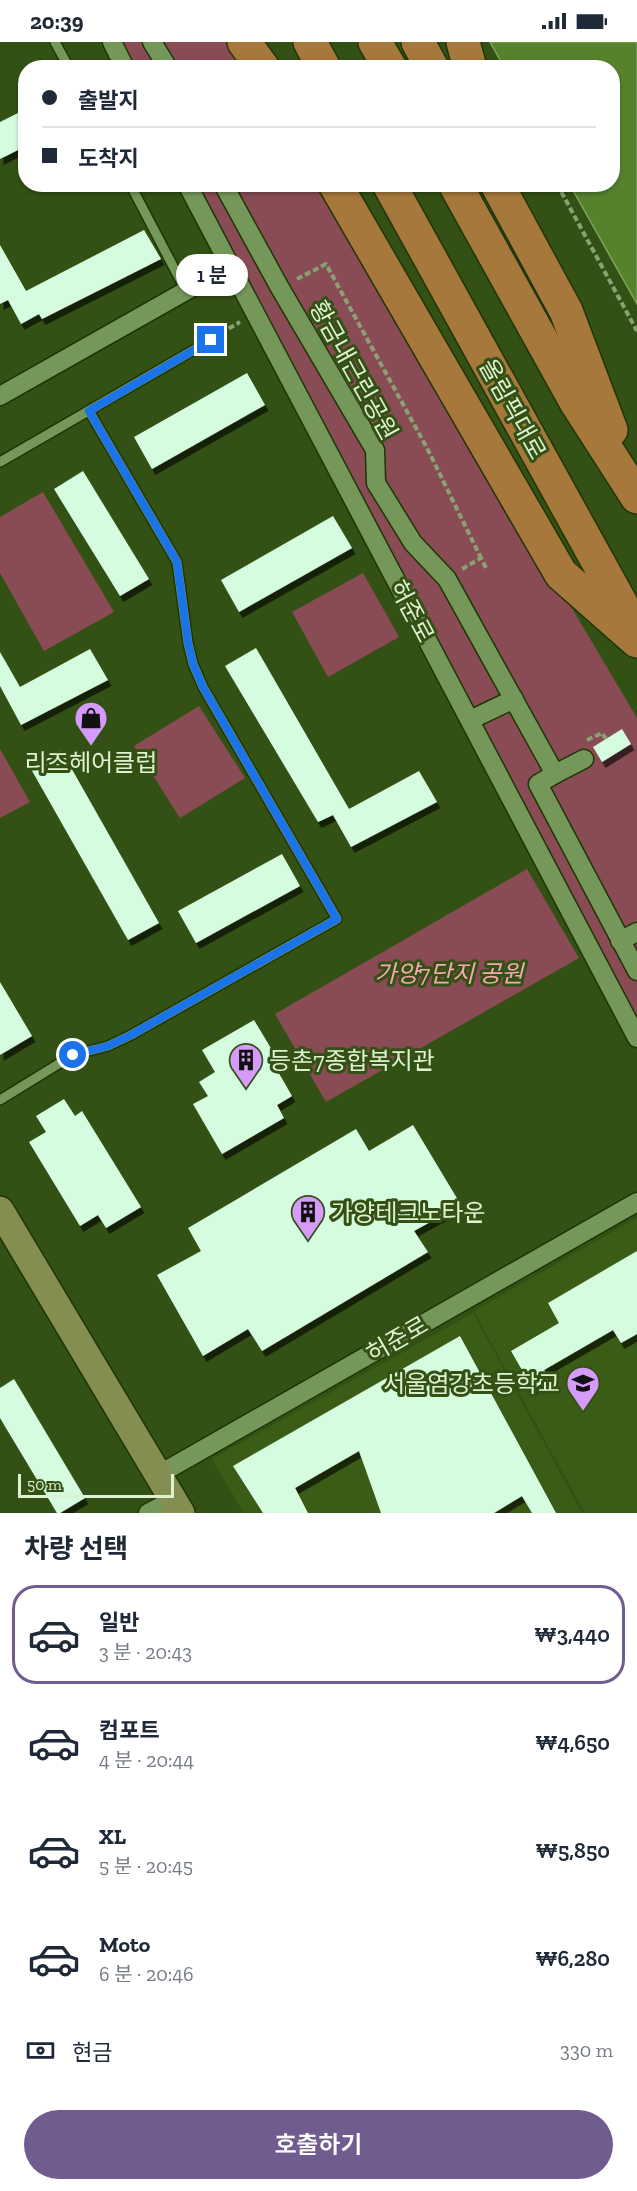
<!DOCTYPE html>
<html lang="ko">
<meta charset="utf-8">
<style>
:root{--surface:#fff;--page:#f2f2f3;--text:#1f2937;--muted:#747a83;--line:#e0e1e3;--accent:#715c8f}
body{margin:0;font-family:"Zilla Slab","Noto Sans KR",serif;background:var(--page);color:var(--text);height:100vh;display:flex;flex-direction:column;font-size:22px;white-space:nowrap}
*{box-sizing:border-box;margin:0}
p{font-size:20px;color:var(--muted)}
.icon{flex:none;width:33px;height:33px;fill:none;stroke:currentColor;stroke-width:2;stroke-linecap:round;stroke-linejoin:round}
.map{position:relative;height:1471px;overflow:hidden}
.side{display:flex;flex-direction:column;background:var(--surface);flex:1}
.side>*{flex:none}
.guide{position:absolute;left:18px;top:18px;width:602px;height:132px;border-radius:24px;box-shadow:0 2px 4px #0004;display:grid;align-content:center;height:132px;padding:0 24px;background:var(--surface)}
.scale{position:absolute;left:18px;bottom:15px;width:156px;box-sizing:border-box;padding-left:6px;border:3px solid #def1d0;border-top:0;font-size:16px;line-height:21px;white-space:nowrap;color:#def1d0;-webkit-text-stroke:4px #335114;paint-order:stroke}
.end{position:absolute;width:27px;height:27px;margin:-14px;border:8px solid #1a73e8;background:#fff;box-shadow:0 0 0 3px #fff}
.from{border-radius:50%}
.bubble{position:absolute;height:42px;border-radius:21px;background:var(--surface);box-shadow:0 2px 4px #0004;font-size:20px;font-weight:600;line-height:42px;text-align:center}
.guide b{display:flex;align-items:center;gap:21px;height:57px;font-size:22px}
.guide b+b{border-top:2px solid var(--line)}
.guide i{width:15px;height:15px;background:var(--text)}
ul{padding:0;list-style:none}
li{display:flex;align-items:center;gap:18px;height:99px;margin:0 12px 9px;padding:0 12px;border:3px solid transparent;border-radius:24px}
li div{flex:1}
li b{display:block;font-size:22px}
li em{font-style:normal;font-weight:600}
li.active{border-color:var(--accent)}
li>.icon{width:54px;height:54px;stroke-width:1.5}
h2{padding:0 24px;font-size:27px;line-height:72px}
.pay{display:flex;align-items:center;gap:15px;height:66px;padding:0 24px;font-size:22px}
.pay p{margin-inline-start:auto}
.cta{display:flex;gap:12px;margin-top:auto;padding:12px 24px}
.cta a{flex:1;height:69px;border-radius:36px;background:var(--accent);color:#fff;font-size:24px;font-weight:600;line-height:69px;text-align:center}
.status{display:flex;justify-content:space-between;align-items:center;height:42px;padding:0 30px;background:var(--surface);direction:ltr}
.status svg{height:16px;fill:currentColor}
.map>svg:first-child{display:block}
.built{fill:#3b5c16}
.green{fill:#894c54}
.water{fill:#57822c;stroke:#80a35d;stroke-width:1.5}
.building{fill:#d5fcde;filter:url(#shadow)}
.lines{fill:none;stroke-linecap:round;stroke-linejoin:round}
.lane-casing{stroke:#1f3505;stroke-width:12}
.street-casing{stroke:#1f3505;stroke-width:21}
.secondary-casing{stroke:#1f3505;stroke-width:30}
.highway-casing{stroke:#1f3505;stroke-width:36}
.path{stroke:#8aa273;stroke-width:4;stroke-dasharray:6 3;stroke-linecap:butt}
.lane{stroke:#76975a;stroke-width:9}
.street{stroke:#76975a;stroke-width:18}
.secondary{stroke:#858e51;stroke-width:27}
.highway{stroke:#a7783b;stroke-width:33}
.route{stroke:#1a73e8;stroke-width:8}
.labels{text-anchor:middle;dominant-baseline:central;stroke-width:6;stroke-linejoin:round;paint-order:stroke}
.street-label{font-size:24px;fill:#def1d0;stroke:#335114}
.poi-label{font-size:24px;fill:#def1d0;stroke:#335114;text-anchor:start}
.park-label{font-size:24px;font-style:italic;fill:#f6a8b1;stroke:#335114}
</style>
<div class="status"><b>20:39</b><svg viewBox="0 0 49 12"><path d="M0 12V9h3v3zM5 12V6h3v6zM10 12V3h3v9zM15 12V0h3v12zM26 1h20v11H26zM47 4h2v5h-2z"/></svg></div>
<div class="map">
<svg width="637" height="1471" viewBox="0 0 637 1471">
<defs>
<filter id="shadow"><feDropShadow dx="3.5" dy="6" stdDeviation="0" flood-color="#0009"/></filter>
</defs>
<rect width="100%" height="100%" fill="#335114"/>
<g class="built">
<polygon points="637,1176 637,1471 585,1471 474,1269"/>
<polygon points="473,1271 582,1471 244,1471 212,1417"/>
</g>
<g class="green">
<polygon points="120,0 228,0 249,25 133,25"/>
<polygon points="196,143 321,143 637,676 637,984"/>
<polygon points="43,450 114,570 44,609 0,531 0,475"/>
<polygon points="363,531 399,595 328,635 292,570"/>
<polygon points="199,664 245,736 180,776 134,704"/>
<polygon points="0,707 30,760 0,776"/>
<polygon points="527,827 579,916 326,1060 275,972"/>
</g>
<polygon class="water" points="490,0 637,0 637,262 570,143 612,142 612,26 504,25"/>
<g class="building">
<polygon points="26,67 26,104 0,117 0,80"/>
<polygon points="144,188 161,217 42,277 39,272 21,282 8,258 0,262 0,203 26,249"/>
<polygon points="247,331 265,363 152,427 134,395"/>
<polygon points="83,429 149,537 120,554 54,447"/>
<polygon points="333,474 352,506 239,570 221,538"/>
<polygon points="256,606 349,767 419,729 437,760 351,805 333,773 318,780 225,624"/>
<polygon points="90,607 108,638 21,683 0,644 0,610 20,645"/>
<polygon points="622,687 631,702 602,720 593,705"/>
<polygon points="61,708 159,881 128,898 31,727"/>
<polygon points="282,812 300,844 196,901 178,869"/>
<polygon points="0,940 32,994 0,1013"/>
<polygon points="254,978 278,1018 273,1021 292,1054 277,1063 284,1076 222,1112 193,1062 208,1054 199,1040 215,1030 202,1008"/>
<polygon points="64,1057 75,1074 82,1069 141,1165 106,1186 98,1173 80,1184 29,1100 46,1090 36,1074"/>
<polygon points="413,1083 461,1163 414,1189 428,1210 262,1309 248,1287 203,1314 157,1233 201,1209 188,1186 356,1087 369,1109"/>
<polygon points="637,1209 637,1292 621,1301 613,1288 544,1328 549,1337 533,1347 511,1309 559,1281 548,1261"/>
<polygon points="460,1294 556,1471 532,1471 522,1454 494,1471 381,1471 359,1409 295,1446 308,1471 263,1471 233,1424"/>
<polygon points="14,1337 85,1456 60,1471 57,1471 0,1376 0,1346"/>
</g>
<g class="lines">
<g class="lane-casing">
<g id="lane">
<polyline points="55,0 69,26"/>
<polyline points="130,142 186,249"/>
<polyline points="0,420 211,298"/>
<polyline points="0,1058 73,1013 108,1004 131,993 337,877 203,645 193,622 188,601 177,520 89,369"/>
</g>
</g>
<g class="street-casing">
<g id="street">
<polyline points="112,0 125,26"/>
<polyline points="152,0 168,26"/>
<polyline points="187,142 637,996"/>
<polyline points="223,142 280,246 375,408 376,441 413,501 447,537 555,732 538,742 637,929"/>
<polyline points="0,354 230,224"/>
<polyline points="470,678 514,657"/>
<polyline points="555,732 584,717"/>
<polyline points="620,899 637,890"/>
<polyline points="158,1433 637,1160"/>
<polyline points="148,1471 173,1458"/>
</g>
</g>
<g class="secondary-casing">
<polyline id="secondary" points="0,1168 181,1471"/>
</g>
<g class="highway-casing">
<g id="highway">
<polyline points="244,0 263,26"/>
<polyline points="310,0 324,26"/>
<polyline points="375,0 390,26"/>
<polyline points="418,0 432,26"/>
<polyline points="463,0 470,26"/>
<polyline points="335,142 561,532 637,599"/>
<polyline points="389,142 634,585"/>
<polyline points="455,142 576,360 637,455"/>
<polyline points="497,142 566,269 611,388"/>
</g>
</g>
<g class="path">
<polyline points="557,142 637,289"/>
<polyline points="297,237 326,222 427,406 481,516"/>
<polyline points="221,291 240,280"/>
<polyline points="462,527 481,516 486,526"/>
<polyline points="587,698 602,691 606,697"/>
</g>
<use href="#lane" class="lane"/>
<use href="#street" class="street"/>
<use href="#secondary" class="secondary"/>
<use href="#highway" class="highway"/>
</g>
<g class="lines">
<polyline class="route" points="73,1013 108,1004 131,993 337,877 203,645 193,622 188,601 177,520 89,369 211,298"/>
</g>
<defs>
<g id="shop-pin" transform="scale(1.725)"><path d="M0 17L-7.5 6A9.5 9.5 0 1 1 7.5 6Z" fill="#d69bfa" stroke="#335114"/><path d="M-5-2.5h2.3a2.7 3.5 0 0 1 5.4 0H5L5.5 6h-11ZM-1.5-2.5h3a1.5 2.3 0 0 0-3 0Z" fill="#111"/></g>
<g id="building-pin" transform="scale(1.725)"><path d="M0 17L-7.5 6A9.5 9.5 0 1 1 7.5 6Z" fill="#d69bfa" stroke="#335114"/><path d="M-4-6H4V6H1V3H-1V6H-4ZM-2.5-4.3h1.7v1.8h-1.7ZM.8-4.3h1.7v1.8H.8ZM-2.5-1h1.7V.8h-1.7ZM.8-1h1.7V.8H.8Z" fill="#111"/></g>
<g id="school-pin" transform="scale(1.725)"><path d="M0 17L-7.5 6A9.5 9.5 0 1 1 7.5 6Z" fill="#d69bfa" stroke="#335114"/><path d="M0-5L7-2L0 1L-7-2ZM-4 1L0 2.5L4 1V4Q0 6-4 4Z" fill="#111"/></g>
</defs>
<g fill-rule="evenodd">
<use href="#shop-pin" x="91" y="676"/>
<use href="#building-pin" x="246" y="1018"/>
<use href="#building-pin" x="308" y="1170"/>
<use href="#school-pin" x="583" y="1341"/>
</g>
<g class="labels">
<g class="street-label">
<text transform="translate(354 328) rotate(61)">황금내근린공원</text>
<text transform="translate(513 367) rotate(61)">올림픽대로</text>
<text transform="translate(412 569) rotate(62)">허준로</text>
<text transform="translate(397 1297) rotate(-30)">허준로</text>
</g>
<g class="poi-label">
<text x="91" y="720" text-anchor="middle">리즈헤어클럽</text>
<text x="269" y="1018">등촌7종합복지관</text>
<text x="331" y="1170">가양테크노타운</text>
<text x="560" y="1341" text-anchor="end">서울염강초등학교</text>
</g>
<g class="park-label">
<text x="449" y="931">가양7단지 공원</text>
</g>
</g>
</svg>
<div class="scale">50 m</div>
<i class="end from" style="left:73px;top:1013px"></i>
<i class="end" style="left:211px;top:298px"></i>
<div class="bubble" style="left:176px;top:212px;width:72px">1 분</div>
<div class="guide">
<b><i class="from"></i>출발지</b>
<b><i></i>도착지</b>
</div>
</div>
<section class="side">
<h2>차량 선택</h2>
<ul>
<li class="active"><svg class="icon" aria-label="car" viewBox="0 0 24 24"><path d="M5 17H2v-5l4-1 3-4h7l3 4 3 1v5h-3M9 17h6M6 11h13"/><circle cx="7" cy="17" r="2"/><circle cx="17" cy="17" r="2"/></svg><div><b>일반</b><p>3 분 · 20:43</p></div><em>₩3,440</em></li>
<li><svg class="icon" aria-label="car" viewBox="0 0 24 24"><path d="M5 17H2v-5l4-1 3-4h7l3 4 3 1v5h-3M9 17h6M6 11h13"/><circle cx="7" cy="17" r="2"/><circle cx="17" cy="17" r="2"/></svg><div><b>컴포트</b><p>4 분 · 20:44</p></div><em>₩4,650</em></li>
<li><svg class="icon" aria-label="car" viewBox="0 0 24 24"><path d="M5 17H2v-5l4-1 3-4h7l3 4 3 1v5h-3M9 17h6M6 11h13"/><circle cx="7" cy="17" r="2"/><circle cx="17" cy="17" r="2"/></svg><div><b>XL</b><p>5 분 · 20:45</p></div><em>₩5,850</em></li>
<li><svg class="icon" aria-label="car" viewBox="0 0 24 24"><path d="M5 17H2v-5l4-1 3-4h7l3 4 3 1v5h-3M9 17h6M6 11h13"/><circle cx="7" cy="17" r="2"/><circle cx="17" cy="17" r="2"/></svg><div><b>Moto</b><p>6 분 · 20:46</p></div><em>₩6,280</em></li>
</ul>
<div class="pay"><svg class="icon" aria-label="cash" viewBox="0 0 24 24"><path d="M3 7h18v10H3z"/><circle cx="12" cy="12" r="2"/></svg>현금<p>330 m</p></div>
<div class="cta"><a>호출하기</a></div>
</section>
